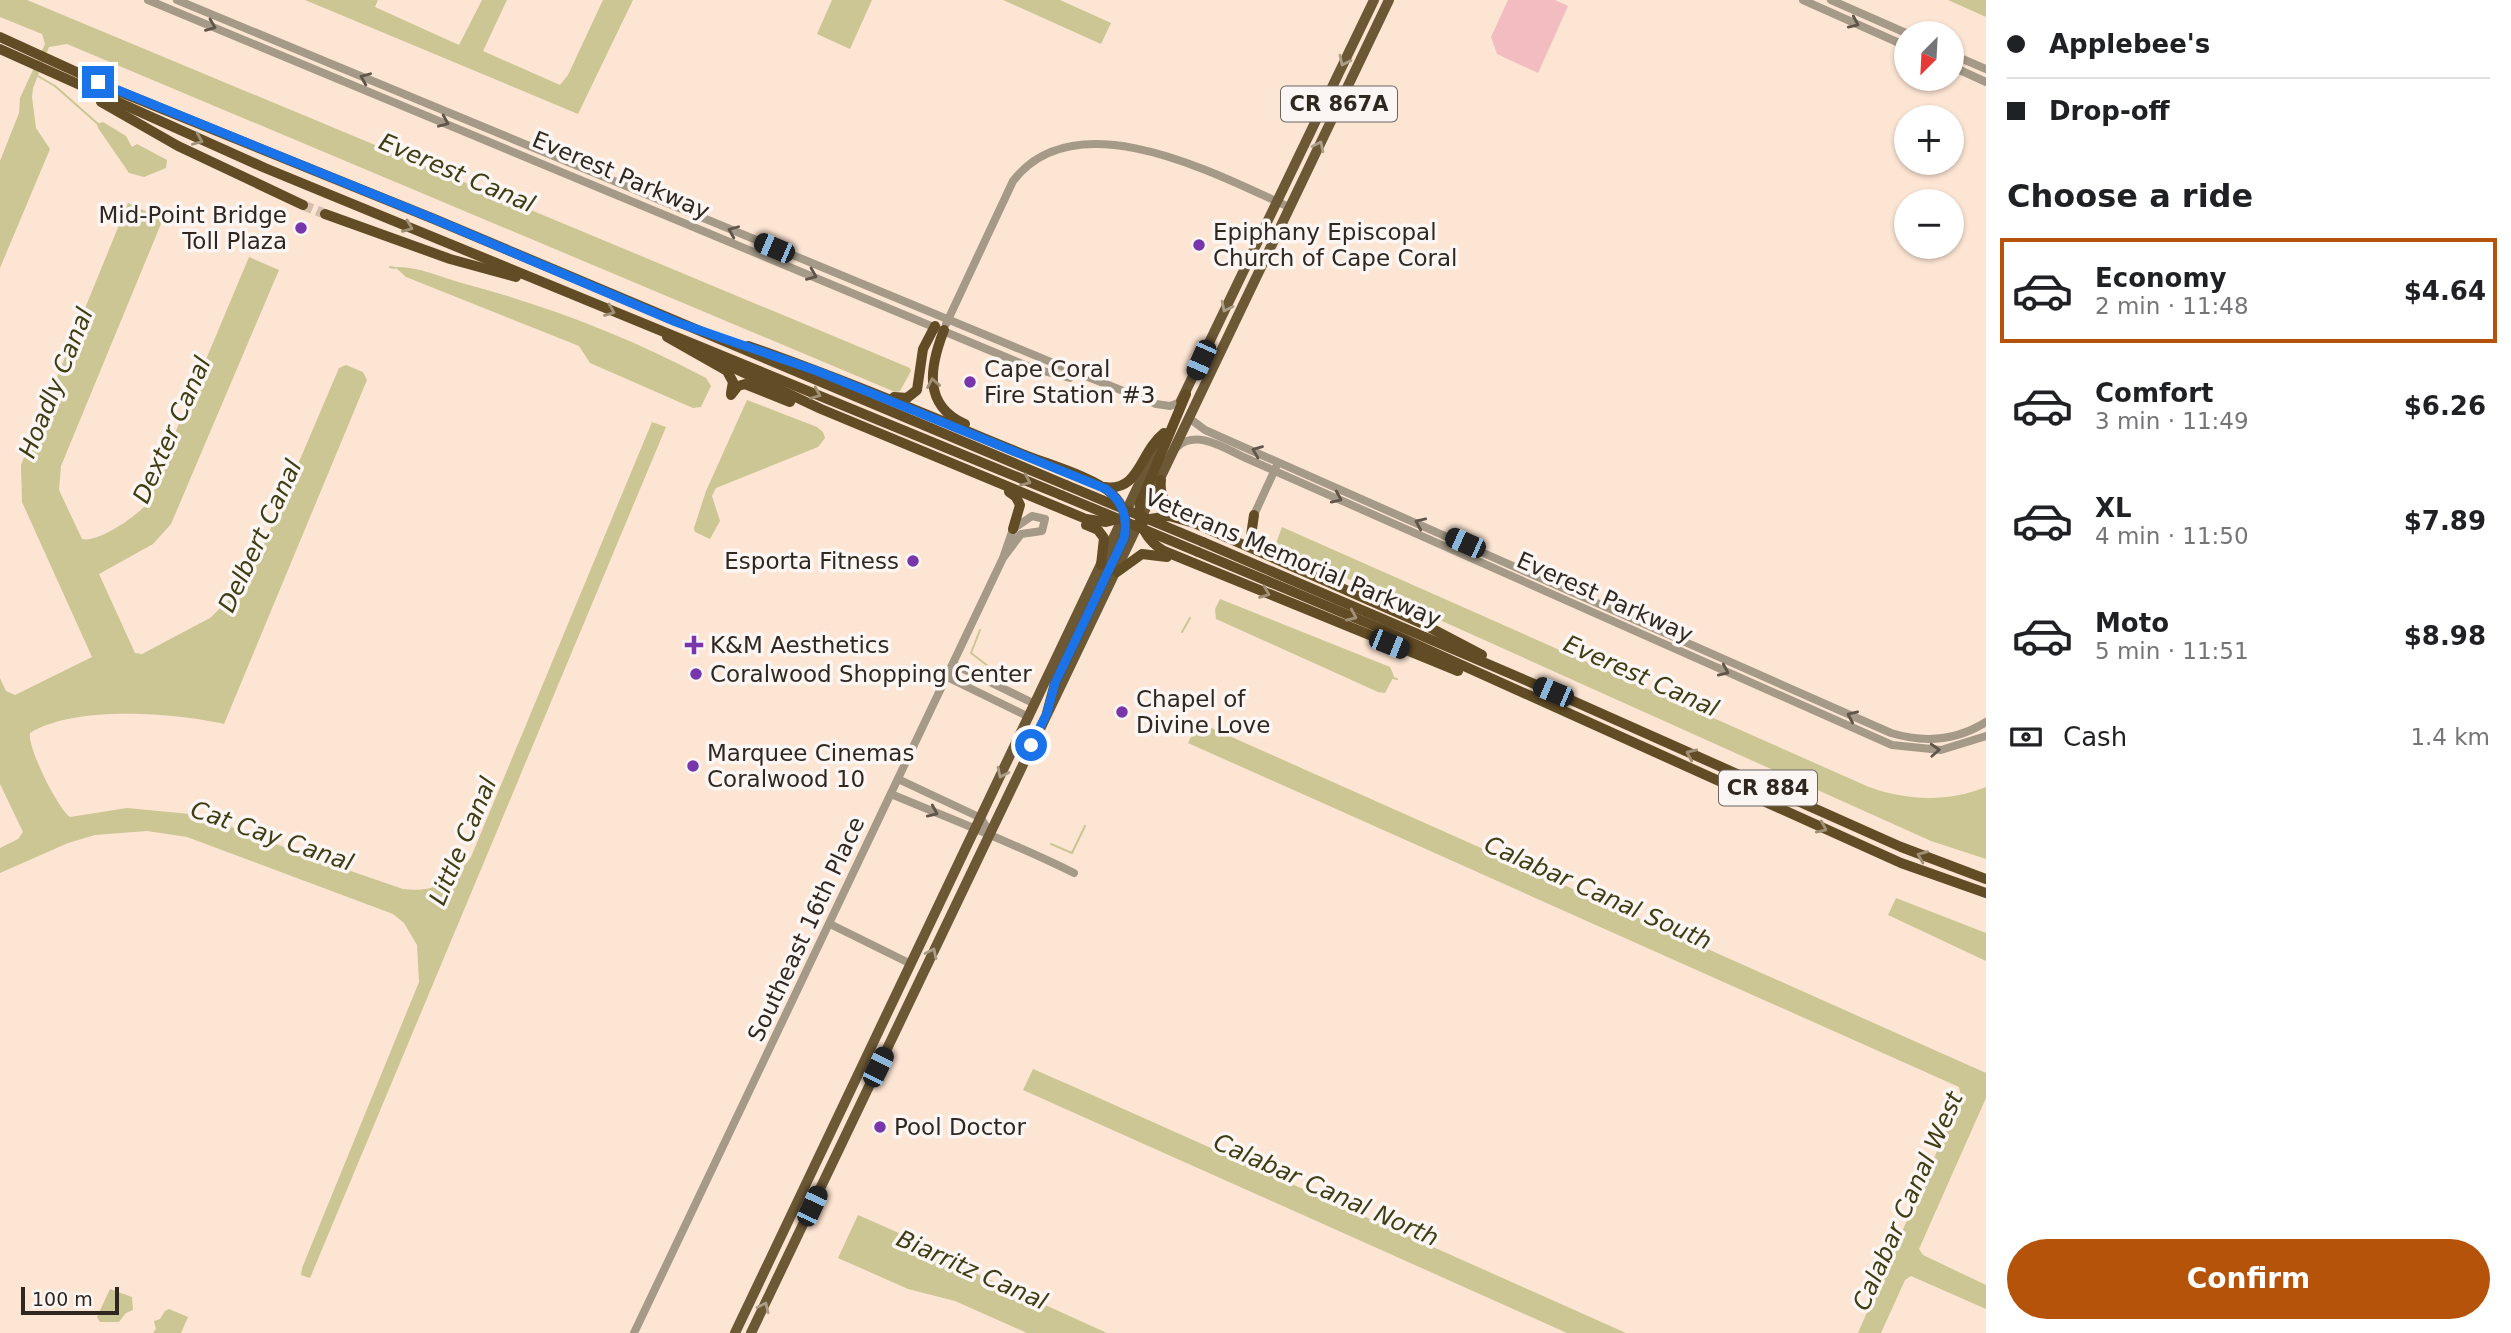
<!DOCTYPE html>
<meta charset="utf-8">
<style>
:root{--surface:#fff;--page:#f6f6f6;--text:#202124;--muted:#757577;--line:#e0e0e0;--accent:#b45309}
body{margin:0;font-family:"DejaVu Sans",sans-serif;background:var(--page);color:var(--text);height:100vh;display:flex;flex-direction:column;font-size:26px;white-space:nowrap}
*{box-sizing:border-box;margin:0}
p{font-size:23px;color:var(--muted)}
.icon{flex:none;width:38px;height:38px;fill:none;stroke:currentColor;stroke-width:2;stroke-linecap:round;stroke-linejoin:round}
.map{position:relative;flex:1;overflow:hidden}
.sheet{display:flex;flex-direction:column;background:var(--surface);width:525px}
.sheet>*{flex:none}
.guide{display:grid;align-content:center;height:154px;padding:0 21px;background:var(--surface)}
.needle{width:46px;rotate:204deg}
.fabs{position:absolute;left:1894px;top:21px;display:grid;gap:14px}
.fabs a{display:grid;place-items:center;width:70px;height:70px;border-radius:50%;background:var(--surface);box-shadow:0 2px 5px #0004;font-size:35px}
.scale{position:absolute;left:21px;bottom:18px;width:98px;box-sizing:border-box;padding-left:7px;border:4px solid #302720;border-top:0;font-size:19px;line-height:24px;white-space:nowrap;color:#302720;-webkit-text-stroke:5px #fbf6f3;paint-order:stroke}
.end{position:absolute;width:32px;height:32px;margin:-16px;border:9px solid #1a73e8;background:#fff;box-shadow:0 0 0 4px #fff}
.from{border-radius:50%}
.car{position:absolute;width:21px;height:42px;margin:-21px -10px;border-radius:9px;box-shadow:0 0 5px 2px #0007;background:linear-gradient(#222 24%,#8ab4d8 0 40%,#222 0 76%,#8ab4d8 0 86%,#222 0)}
.guide b{display:flex;align-items:center;gap:24px;height:66px;font-size:26px}
.guide b+b{border-top:2px solid var(--line)}
.guide i{width:18px;height:18px;background:var(--text)}
ul{padding:0;list-style:none}
li{display:flex;align-items:center;gap:21px;height:105px;margin:0 14px 10px;padding:0 7px;border:4px solid transparent;border-radius:0px}
li div{flex:1}
li b{display:block;font-size:26px}
li em{font-style:normal;font-weight:800}
li.on{border-color:var(--accent)}
li>.icon{width:63px;height:63px;stroke-width:1.5}
h2{padding:0 21px;font-size:32px;line-height:84px}
.pay{display:flex;align-items:center;gap:18px;height:77px;padding:0 21px;font-size:26px}
.pay p{margin-inline-start:auto}
.primary-button{display:flex;gap:14px;margin-top:auto;padding:14px 21px}
.primary-button a{flex:1;height:80px;border-radius:42px;background:var(--accent);color:#fff;font-size:28px;font-weight:800;line-height:80px;text-align:center}
main{display:flex;flex:1;min-height:0}
.map>svg:first-child{display:block}
.green{fill:#f2bcc0}
.water{fill:#cbc694}
.lines{fill:none;stroke-linecap:round;stroke-linejoin:round}
.stream{stroke:#cbc694;stroke-width:2}
.trunk-tunnel{stroke:#d4bfaf;stroke-width:10;stroke-dasharray:10 5;stroke-linecap:butt}
.tertiary{stroke:#a59a87;stroke-width:8}
.primary{stroke:#6c5835;stroke-width:10}
.trunk{stroke:#624c25;stroke-width:10}
.trunk-bridge{stroke:#624c25;stroke-width:10}
.oneway{stroke:#5f5549}
.oneway2{stroke:#ac9f8a}
.oneway3{stroke:#9f9077}
.route{stroke:#1a73e8;stroke-width:9}
.poi-dot{fill:#7736ab;stroke:#fbf6f3;stroke-width:2.5}
.labels{text-anchor:middle;dominant-baseline:central;stroke-width:7;stroke-linejoin:round;paint-order:stroke}
.shield{fill:#fbf6f3;stroke:#6d655f;stroke-width:2}
.shield-label{font-size:21px;font-weight:bold;fill:#302720}
.street-label{font-size:23px;fill:#302720;stroke:#fbf6f3}
.poi-label{font-size:23px;fill:#302720;stroke:#fbf6f3;text-anchor:start}
.water-label{font-size:24px;font-style:italic;fill:#403c14;stroke:#fbf6f3}
</style>
<main>
<div class="map">
<svg width="1986" height="1333" viewBox="0 0 1986 1333">
<rect width="100%" height="100%" fill="#fde5d3"/>
<polygon class="green" points="1508,0 1555,0 1568,6 1538,73 1497,54 1491,37"/>
<g class="water">
<polygon points="0,0 27,0 910,368 911,371 900,391 895,392 67,44 49,47 33,88 32,97 36,128 50,149 0,268 0,161 19,113 20,98 45,44 42,34 0,17"/>
<polygon points="305,0 378,0 375,7 459,45 482,0 507,0 483,51 560,85 568,75 603,0 633,0 578,114"/>
<polygon points="832,0 872,0 850,49 817,34"/>
<polygon points="1003,0 1060,0 1111,23 1101,44"/>
<polygon points="1948,0 1986,0 1986,17"/>
<polygon points="103,122 126,136 132,147 137,144 167,160 166,168 144,177 129,173 98,128 97,124"/>
<path d="M128,203l35,16 -102,247 -2,24 23,49c15,4 50,-20 62,-32l105,-250 30,13 -108,254 -18,20 -54,30 36,79 7,1 68,-36 29,-28 13,-18 87,-204 7,-3 17,7 4,8 -143,344c-51,-11 -148,-19 -194,9 -3,14 28,76 40,84l57,-9 63,6 24,6 96,37h13l16,10 64,22c30,4 51,-7 68,-32l181,-435 14,5 -356,851 -9,-3 1,-7 117,-286 -2,-37 -13,-22 -11,-9 -206,-77 -40,-6 -52,4 -27,8 -68,30v-25l18,-9 5,-7 -23,-48v-106l6,13 9,4 77,-38 -70,-155 -1,-37z"/>
<path d="M395,267c22,-1 46,10 67,16 86,23 165,53 244,95l5,8 -10,21 -8,1 -103,-45 -11,-17 -173,-69z"/>
<polygon points="747,400 817,427 823,432 825,438 818,447 716,488 712,496 720,521 710,539 695,532 694,528 706,491"/>
<path d="M1282,527l587,260c38,14 80,15 117,0v72l-55,-18 -656,-295z"/>
<polygon points="1220,599 1390,667 1394,676 1385,693 1378,692 1216,619 1215,609"/>
<polygon points="1198,722 1986,1073 1986,1098 1919,1249 1923,1255 1986,1285 1986,1309 1911,1276 1905,1280 1881,1333 1858,1333 1961,1096 1959,1087 1188,743"/>
<polygon points="1896,898 1986,933 1986,961 1888,915"/>
<polygon points="1033,1069 1072,1086 1626,1333 1567,1333 1023,1090"/>
<polygon points="858,1215 924,1244 942,1258 1107,1333 1027,1333 955,1301 908,1289 838,1258"/>
<polygon points="110,1289 132,1297 133,1310 126,1313 119,1322 100,1322 97,1317"/>
<polygon points="169,1309 188,1317 181,1333 153,1333 156,1329 154,1321 160,1319 165,1311"/>
</g>
<g class="lines">
<g class="stream">
<polyline points="36,75 55,86 98,124"/>
<polyline points="390,267 395,268"/>
<polyline points="980,630 971,653 988,666"/>
<polyline points="1182,632 1190,618"/>
<polyline points="1393,678 1397,679"/>
<polyline points="1051,844 1072,853 1085,826"/>
</g>
<polyline class="trunk-tunnel" points="303,205 325,214"/>
<g class="tertiary">
<polyline points="148,0 1032,368 1070,378 1076,371"/>
<polyline points="177,0 1063,367 1156,404 1170,406 1181,402"/>
<polyline points="1803,0 1906,46"/>
<polyline points="1831,0 1906,33"/>
<polyline points="1951,54 1986,69"/>
<polyline points="1951,66 1986,82"/>
<path d="M946,324l67,-143c63,-82 203,-7 276,26"/>
<path d="M1189,418l16,12 686,303c33,10 65,8 95,-11"/>
<path d="M1177,447c20,-19 50,3 71,12l644,286 49,5 45,-14"/>
<polyline points="1254,515 1276,467"/>
<polyline points="953,664 1035,704"/>
<polyline points="947,677 1029,717"/>
<polyline points="898,779 981,818 990,833"/>
<path d="M891,794c62,26 123,49 183,79"/>
<polyline points="830,924 911,964"/>
<polyline points="634,1333 1003,558 1021,534 1042,531 1045,519 1032,516 1013,529 1003,558"/>
</g>
<g class="primary">
<polyline points="1181,401 1374,0"/>
<polyline points="735,1333 1160,440"/>
<polyline points="751,1333 1389,0"/>
</g>
<g class="trunk">
<polyline points="0,37 118,91 434,219 1066,485"/>
<polyline points="0,49 265,168 1061,495"/>
<polyline points="101,102 178,146 303,205"/>
<polyline points="325,214 450,259 516,277"/>
<path d="M944,330c-14,36 -22,75 21,94"/>
<polyline points="667,337 727,371 733,382 731,393"/>
<path d="M748,346c92,32 182,70 272,107 26,11 72,23 92,41 14,13 15,27 12,44l-69,145 -8,30"/>
<polyline points="708,356 821,409 1086,519 1106,522 1122,518"/>
<path d="M1186,394l-46,110c-3,20 7,37 24,47l294,120"/>
<polyline points="731,395 738,386 745,384 790,402"/>
<polyline points="894,397 907,398 917,390 923,349 935,326"/>
<path d="M1161,480c-2,18 6,27 21,36"/>
<path d="M1104,487c36,5 35,-34 60,-54"/>
<polyline points="1009,492 1016,497 1020,505 1013,529"/>
<polyline points="1254,515 1251,536 1262,549"/>
<polyline points="1144,520 1169,516 1194,523 1423,624 1482,655"/>
<polyline points="1086,525 1098,530 1104,538 1101,565"/>
<polyline points="1203,542 1553,692 1901,847 1986,879"/>
<polyline points="1198,552 1384,630 1901,863 1986,893"/>
<polyline points="1117,572 1142,554 1167,557"/>
</g>
<g class="trunk-bridge">
<polyline points="1066,485 1203,542"/>
<polyline points="1061,495 1198,552"/>
</g>
</g>
<defs><path id="oneway-chevron" d="M-2-3.5L2.5 0L-2 3.5" fill="none" stroke-width="1.6" stroke-linecap="round" stroke-linejoin="round" transform="scale(1.75)"/></defs>
<g class="oneway">
<use href="#oneway-chevron" transform="translate(1854 23) rotate(24)"/>
<use href="#oneway-chevron" transform="translate(211 26) rotate(22)"/>
<use href="#oneway-chevron" transform="translate(365 78) rotate(-157)"/>
<use href="#oneway-chevron" transform="translate(444 122) rotate(23)"/>
<use href="#oneway-chevron" transform="translate(733 231) rotate(-157)"/>
<use href="#oneway-chevron" transform="translate(812 275) rotate(22)"/>
<use href="#oneway-chevron" transform="translate(1257 451) rotate(-158)"/>
<use href="#oneway-chevron" transform="translate(1337 498) rotate(24)"/>
<use href="#oneway-chevron" transform="translate(1420 523) rotate(-156)"/>
<use href="#oneway-chevron" transform="translate(1724 671) rotate(24)"/>
<use href="#oneway-chevron" transform="translate(1852 716) rotate(-156)"/>
<use href="#oneway-chevron" transform="translate(1935 750) rotate(-3)"/>
<use href="#oneway-chevron" transform="translate(933 812) rotate(24)"/>
</g>
<g class="oneway2">
<use href="#oneway-chevron" transform="translate(1344 61) rotate(116)"/>
<use href="#oneway-chevron" transform="translate(1319 146) rotate(-64)"/>
<use href="#oneway-chevron" transform="translate(1226 307) rotate(116)"/>
<use href="#oneway-chevron" transform="translate(1002 773) rotate(116)"/>
<use href="#oneway-chevron" transform="translate(932 953) rotate(-64)"/>
<use href="#oneway-chevron" transform="translate(764 1307) rotate(-65)"/>
</g>
<g class="oneway3">
<use href="#oneway-chevron" transform="translate(198 140) rotate(23)"/>
<use href="#oneway-chevron" transform="translate(408 227) rotate(22)"/>
<use href="#oneway-chevron" transform="translate(610 311) rotate(22)"/>
<use href="#oneway-chevron" transform="translate(933 383) rotate(-100)"/>
<use href="#oneway-chevron" transform="translate(816 394) rotate(23)"/>
<use href="#oneway-chevron" transform="translate(1026 481) rotate(23)"/>
<use href="#oneway-chevron" transform="translate(1265 593) rotate(22)"/>
<use href="#oneway-chevron" transform="translate(1352 616) rotate(24)"/>
<use href="#oneway-chevron" transform="translate(1691 754) rotate(-156)"/>
<use href="#oneway-chevron" transform="translate(1822 828) rotate(24)"/>
<use href="#oneway-chevron" transform="translate(1922 856) rotate(-158)"/>
</g>
<g class="lines">
<path class="route" d="M98,82l336,137 242,103 141,49 289,118c17,13 22,28 18,49l-69,145 -8,30 -16,32"/>
</g>
<g class="poi-dot">
<circle cx="301" cy="228" r="7"/>
<circle cx="1199" cy="245" r="7"/>
<circle cx="970" cy="382" r="7"/>
<circle cx="913" cy="561" r="7"/>
<path d="M690.5 634.5h7v7h7v7h-7v7h-7v-7h-7v-7h7z"/>
<circle cx="696" cy="674" r="7"/>
<circle cx="1122" cy="712" r="7"/>
<circle cx="693" cy="766" r="7"/>
<circle cx="880" cy="1127" r="7"/>
</g>
<g class="labels">
<g class="shield">
<rect x="1281" y="86.5" width="116" height="35" rx="5"/>
<rect x="1719" y="770.5" width="98" height="35" rx="5"/>
</g>
<g class="shield-label">
<text x="1339" y="104">CR 867A</text>
<text x="1768" y="788">CR 884</text>
</g>
<g class="street-label">
<text transform="translate(621 175) rotate(23)">Everest Parkway</text>
<text transform="translate(1293 558) rotate(23)">Veterans Memorial Parkway</text>
<text transform="translate(1605 597) rotate(24)">Everest Parkway</text>
<text transform="translate(806 929) rotate(-65)">Southeast 16th Place</text>
</g>
<g class="poi-label">
<text x="287" y="215" text-anchor="end">Mid-Point Bridge<tspan x="287" dy="26">Toll Plaza</tspan></text>
<text x="1213" y="232">Epiphany Episcopal<tspan x="1213" dy="26">Church of Cape Coral</tspan></text>
<text x="984" y="369">Cape Coral<tspan x="984" dy="26">Fire Station #3</tspan></text>
<text x="899" y="561" text-anchor="end">Esporta Fitness</text>
<text x="710" y="645">K&amp;M Aesthetics</text>
<text x="710" y="674">Coralwood Shopping Center</text>
<text x="1136" y="699">Chapel of<tspan x="1136" dy="26">Divine Love</tspan></text>
<text x="707" y="753">Marquee Cinemas<tspan x="707" dy="26">Coralwood 10</tspan></text>
<text x="894" y="1127">Pool Doctor</text>
</g>
<g class="water-label">
<text transform="translate(457 173) rotate(23)">Everest Canal</text>
<text transform="translate(56 383) rotate(-68)">Hoadly Canal</text>
<text transform="translate(172 430) rotate(-66)">Dexter Canal</text>
<text transform="translate(260 536) rotate(-65)">Delbert Canal</text>
<text transform="translate(1641 676) rotate(24)">Everest Canal</text>
<text transform="translate(272 836) rotate(19)">Cat Cay Canal</text>
<text transform="translate(463 841) rotate(-67)">Little Canal</text>
<text transform="translate(1598 893) rotate(24)">Calabar Canal South</text>
<text transform="translate(1326 1190) rotate(24)">Calabar Canal North</text>
<text transform="translate(1908 1201) rotate(-66)">Calabar Canal West</text>
<text transform="translate(972 1270) rotate(24)">Biarritz Canal</text>
</g>
</g>
</svg>
<div class="fabs">
<a><svg class="needle" viewBox="-14 -14 28 28"><path d="M0-13l5 13h-10z" fill="#e53935"/><path d="M0 13l5-13h-10z" fill="#757577"/></svg></a>
<a>+</a>
<a>−</a>
</div>
<div class="scale">100 m</div>
<i class="end from" style="left:1031px;top:745px"></i>
<i class="end" style="left:98px;top:82px"></i>
<i class="car" style="left:774px;top:248px;rotate:293deg"></i>
<i class="car" style="left:1201px;top:360px;rotate:204deg"></i>
<i class="car" style="left:1465px;top:543px;rotate:294deg"></i>
<i class="car" style="left:1389px;top:644px;rotate:112deg"></i>
<i class="car" style="left:1553px;top:692px;rotate:293deg"></i>
<i class="car" style="left:878px;top:1067px;rotate:26deg"></i>
<i class="car" style="left:812px;top:1206px;rotate:25deg"></i>
</div>
<section class="sheet">
<div class="guide">
<b><i class="from"></i>Applebee's</b>
<b><i></i>Drop-off</b>
</div>
<h2>Choose a ride</h2>
<ul>
<li class="on"><svg class="icon" aria-label="car" viewBox="0 0 24 24"><path d="M5 17H2v-5l4-1 3-4h7l3 4 3 1v5h-3M9 17h6M6 11h13"/><circle cx="7" cy="17" r="2"/><circle cx="17" cy="17" r="2"/></svg><div><b>Economy</b><p>2 min · 11:48</p></div><em>$4.64</em></li>
<li><svg class="icon" aria-label="car" viewBox="0 0 24 24"><path d="M5 17H2v-5l4-1 3-4h7l3 4 3 1v5h-3M9 17h6M6 11h13"/><circle cx="7" cy="17" r="2"/><circle cx="17" cy="17" r="2"/></svg><div><b>Comfort</b><p>3 min · 11:49</p></div><em>$6.26</em></li>
<li><svg class="icon" aria-label="car" viewBox="0 0 24 24"><path d="M5 17H2v-5l4-1 3-4h7l3 4 3 1v5h-3M9 17h6M6 11h13"/><circle cx="7" cy="17" r="2"/><circle cx="17" cy="17" r="2"/></svg><div><b>XL</b><p>4 min · 11:50</p></div><em>$7.89</em></li>
<li><svg class="icon" aria-label="car" viewBox="0 0 24 24"><path d="M5 17H2v-5l4-1 3-4h7l3 4 3 1v5h-3M9 17h6M6 11h13"/><circle cx="7" cy="17" r="2"/><circle cx="17" cy="17" r="2"/></svg><div><b>Moto</b><p>5 min · 11:51</p></div><em>$8.98</em></li>
</ul>
<div class="pay"><svg class="icon" aria-label="cash" viewBox="0 0 24 24"><path d="M3 7h18v10H3z"/><circle cx="12" cy="12" r="2"/></svg>Cash<p>1.4 km</p></div>
<div class="primary-button"><a>Confirm</a></div>
</section>
</main>
